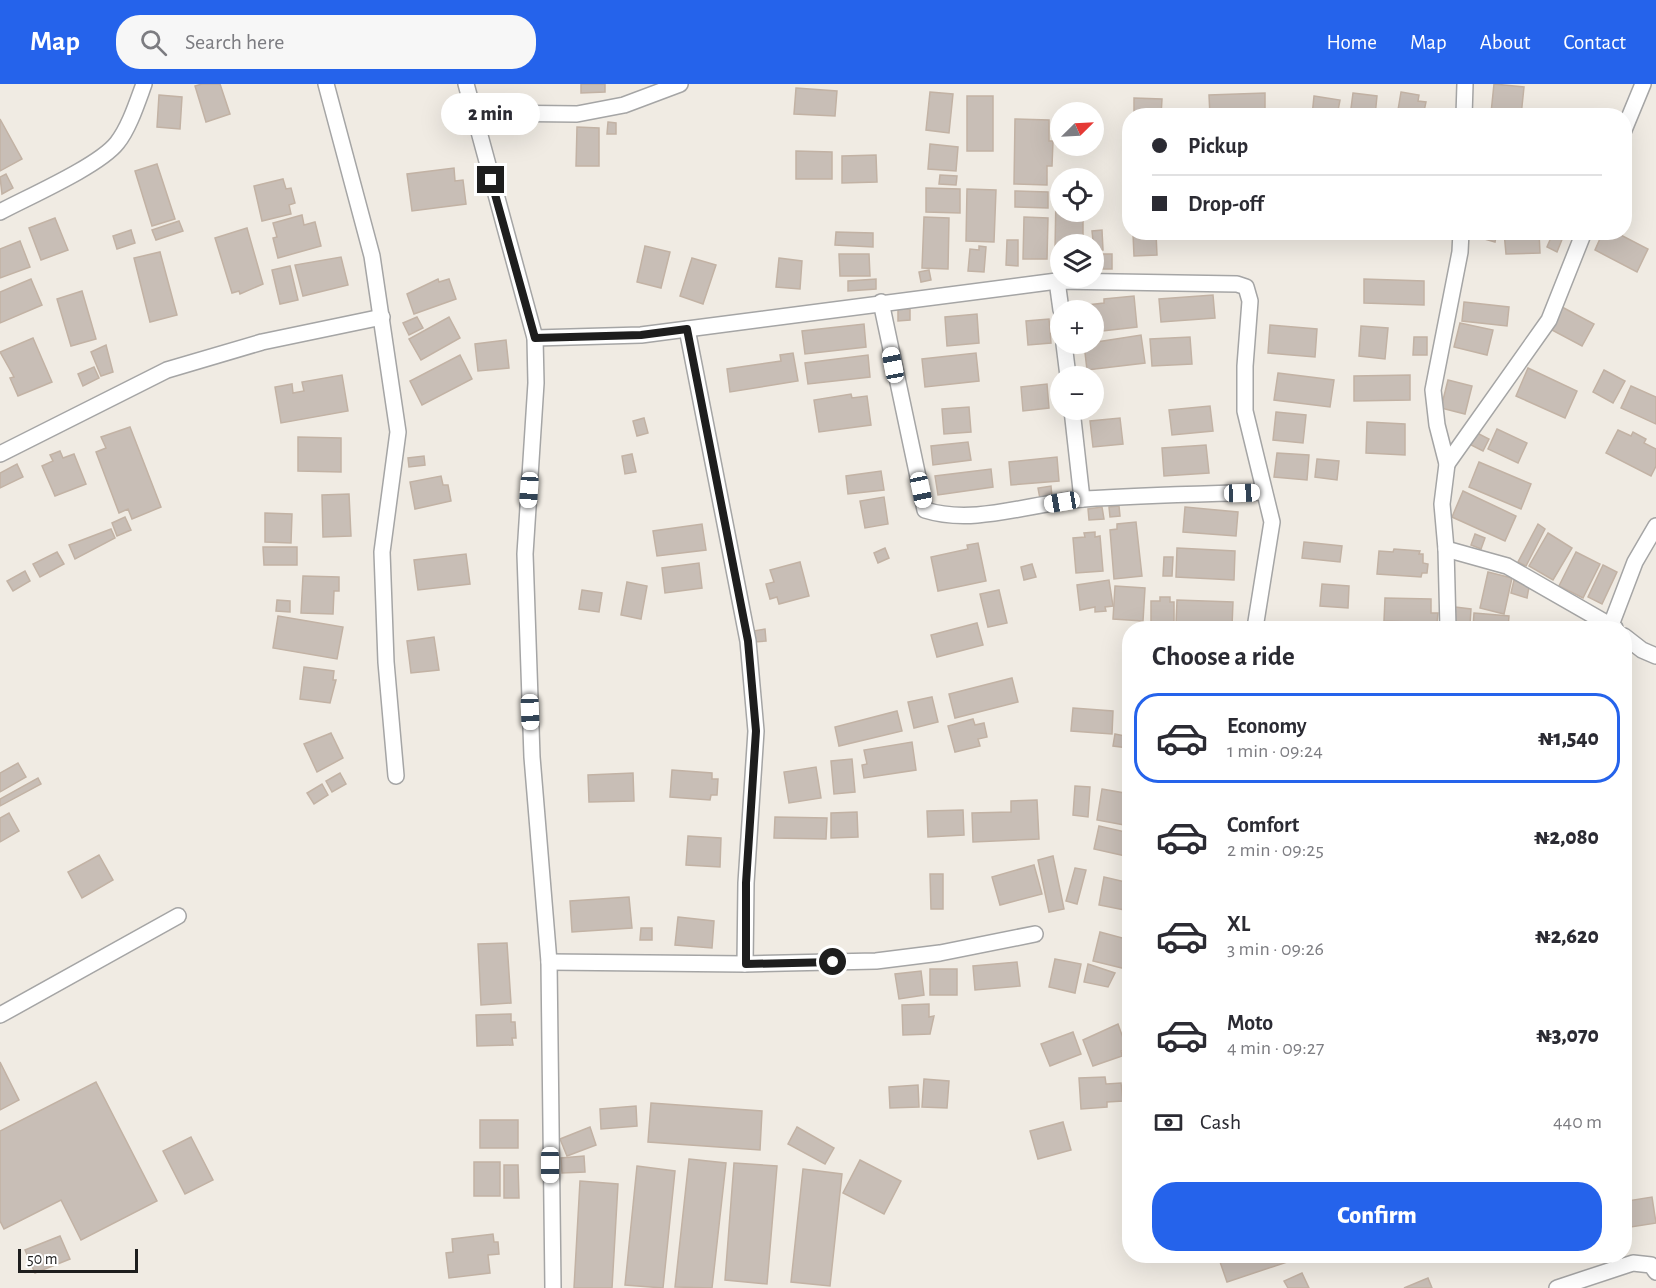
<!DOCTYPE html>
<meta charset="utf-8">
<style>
:root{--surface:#fff;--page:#f7f7f7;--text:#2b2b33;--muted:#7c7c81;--line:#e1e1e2;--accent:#2563eb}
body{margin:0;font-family:"Alegreya Sans",sans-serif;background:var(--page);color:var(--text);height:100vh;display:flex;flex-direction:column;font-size:22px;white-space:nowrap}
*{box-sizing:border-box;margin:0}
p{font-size:20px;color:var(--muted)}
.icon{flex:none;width:33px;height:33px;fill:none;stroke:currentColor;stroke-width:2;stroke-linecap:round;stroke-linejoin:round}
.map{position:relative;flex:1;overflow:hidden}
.panel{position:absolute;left:1122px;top:537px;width:510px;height:642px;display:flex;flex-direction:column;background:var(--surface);border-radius:24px;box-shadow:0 6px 24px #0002}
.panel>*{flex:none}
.hud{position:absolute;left:1122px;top:24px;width:510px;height:132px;border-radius:24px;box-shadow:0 6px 24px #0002;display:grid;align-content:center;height:132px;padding:0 30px;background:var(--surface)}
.needle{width:39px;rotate:66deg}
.buttons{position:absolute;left:1050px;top:18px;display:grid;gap:12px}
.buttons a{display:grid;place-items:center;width:54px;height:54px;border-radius:50%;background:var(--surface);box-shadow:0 6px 24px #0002;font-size:30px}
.scale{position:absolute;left:18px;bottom:15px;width:120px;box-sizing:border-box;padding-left:6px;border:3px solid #1e1e1e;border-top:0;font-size:16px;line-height:21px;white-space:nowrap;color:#1e1e1e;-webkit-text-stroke:4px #fff;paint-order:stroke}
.end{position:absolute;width:27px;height:27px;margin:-14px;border:8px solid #1e1e1e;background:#fff;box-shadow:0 0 0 3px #fff}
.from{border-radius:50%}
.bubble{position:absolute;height:42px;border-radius:21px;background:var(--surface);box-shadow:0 6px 24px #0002;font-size:20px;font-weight:800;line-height:42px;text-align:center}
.car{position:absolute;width:18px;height:36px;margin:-18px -9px;border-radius:8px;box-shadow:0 0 4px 2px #0007;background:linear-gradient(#fff 24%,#345 0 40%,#fff 0 76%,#345 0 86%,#fff 0)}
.hud b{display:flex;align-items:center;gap:21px;height:57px;font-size:22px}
.hud b+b{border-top:2px solid var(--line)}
.hud i{width:15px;height:15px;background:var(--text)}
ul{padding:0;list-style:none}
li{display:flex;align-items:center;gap:18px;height:90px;margin:0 12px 9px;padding:0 18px;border:3px solid transparent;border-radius:24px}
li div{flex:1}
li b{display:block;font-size:22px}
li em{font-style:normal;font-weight:800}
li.selected{border-color:var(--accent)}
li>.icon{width:54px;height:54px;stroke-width:1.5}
h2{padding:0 30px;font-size:27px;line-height:72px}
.pay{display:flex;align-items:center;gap:15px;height:66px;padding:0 30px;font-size:22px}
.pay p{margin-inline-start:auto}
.primary-button{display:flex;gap:12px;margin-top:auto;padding:12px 30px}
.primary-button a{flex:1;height:69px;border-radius:24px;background:var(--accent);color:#fff;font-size:24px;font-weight:800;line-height:69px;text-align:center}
header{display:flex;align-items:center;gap:36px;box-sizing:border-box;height:84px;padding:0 30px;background:var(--accent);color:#fff}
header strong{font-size:28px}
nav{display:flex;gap:33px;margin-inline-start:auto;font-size:21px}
.search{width:420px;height:54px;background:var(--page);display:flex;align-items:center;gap:15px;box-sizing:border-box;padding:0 21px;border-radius:24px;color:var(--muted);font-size:22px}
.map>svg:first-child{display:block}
.building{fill:#c8beb6;stroke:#c2b2a4;stroke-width:1.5}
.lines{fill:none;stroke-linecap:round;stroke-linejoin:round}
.street-casing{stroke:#a5a5a5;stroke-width:18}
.street{stroke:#fff;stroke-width:15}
.route{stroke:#1e1e1e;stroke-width:8}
</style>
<header>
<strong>Map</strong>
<div class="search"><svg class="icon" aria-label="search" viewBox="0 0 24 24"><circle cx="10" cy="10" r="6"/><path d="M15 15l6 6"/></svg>Search here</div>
<nav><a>Home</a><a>Map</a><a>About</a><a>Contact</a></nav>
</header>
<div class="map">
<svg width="1656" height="1204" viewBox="0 0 1656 1204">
<rect width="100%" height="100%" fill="#f0ebe3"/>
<g class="building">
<polygon points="202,0 220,0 230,30 206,38 195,2"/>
<polygon points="581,0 605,0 605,8 581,9"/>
<polygon points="1494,0 1524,3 1521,32 1491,29"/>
<polygon points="796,4 837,7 835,32 794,30"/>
<polygon points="930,8 953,10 949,49 926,46"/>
<polygon points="1401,8 1419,11 1418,17 1426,18 1423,32 1397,32"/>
<polygon points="1265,9 1265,29 1256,29 1256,32 1210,32 1209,11"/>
<polygon points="1353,9 1377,12 1375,32 1350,32"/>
<polygon points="159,11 182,13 180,45 157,43"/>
<rect x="967" y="12" width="26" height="55"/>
<polygon points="1314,12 1340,16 1337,32 1312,32"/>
<polygon points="1134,14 1162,15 1161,32 1134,32"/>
<polygon points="0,35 22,75 0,87"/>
<polygon points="1015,35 1049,36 1049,57 1053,57 1052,82 1047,82 1047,101 1014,100"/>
<polygon points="608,38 616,39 616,50 607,50"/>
<polygon points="577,43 599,44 599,82 576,82"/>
<polygon points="930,60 958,63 956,87 928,85"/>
<polygon points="796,67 832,68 832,95 796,95"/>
<polygon points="876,71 877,98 842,99 842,72"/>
<polygon points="157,80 175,135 152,142 135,87"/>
<polygon points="454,84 455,97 463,96 466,120 412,127 407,90"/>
<polygon points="6,90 13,104 2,110 0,93"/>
<polygon points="940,91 957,92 956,101 939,100"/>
<polygon points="283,95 286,105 291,104 295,119 289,121 291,130 262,137 254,102"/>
<polygon points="926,104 960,105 960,129 926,128"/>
<polygon points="967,105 996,106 994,158 966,157"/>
<polygon points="1015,107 1048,108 1048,124 1015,123"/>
<polygon points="1056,111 1060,111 1060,128 1083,128 1083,160 1060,160 1060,166 1055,166"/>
<polygon points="302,131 304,141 315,138 321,162 278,174 273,154 277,153 273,139"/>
<polygon points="924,133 949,134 948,185 922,184"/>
<polygon points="1024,133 1048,134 1047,175 1023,175"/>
<polygon points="55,134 68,166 41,176 29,144"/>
<polygon points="179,137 183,147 156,156 152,146"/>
<polygon points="247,144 263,200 240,210 239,207 232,209 215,154"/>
<polygon points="131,146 135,159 117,165 113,152"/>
<polygon points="1102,146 1103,166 1094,166 1092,147"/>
<polygon points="836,148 873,149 873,163 835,161"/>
<polygon points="1483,148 1497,148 1495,158 1481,154"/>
<polygon points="1504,148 1539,148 1540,169 1506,170"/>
<polygon points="1603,148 1615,148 1648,165 1637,188 1595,166"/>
<polygon points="1156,149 1157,171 1134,172 1133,150"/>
<polygon points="1553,149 1563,153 1557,168 1547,163"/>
<polygon points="1007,156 1018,156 1018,182 1006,181"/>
<polygon points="20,157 30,183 0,194 0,165"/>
<polygon points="645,162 670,168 661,204 637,198"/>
<polygon points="979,162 986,163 984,188 968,187 970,165 979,166"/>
<polygon points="160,168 177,231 150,238 134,174"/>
<polygon points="839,170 869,170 870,192 840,192"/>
<rect x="1094" y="170" width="18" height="15"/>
<polygon points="341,173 348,201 303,212 295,181"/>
<polygon points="692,174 716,181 703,220 680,212"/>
<polygon points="779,174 802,177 800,205 776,203"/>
<polygon points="290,182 298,216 280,220 272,186"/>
<polygon points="929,186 931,196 921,198 919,188"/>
<polygon points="31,195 42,221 0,239 0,208"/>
<polygon points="438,195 439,198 449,195 456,215 414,230 407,210"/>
<polygon points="876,195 876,205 848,207 848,197"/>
<polygon points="1364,195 1424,197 1424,221 1364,219"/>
<polygon points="82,207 96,255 71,262 57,215"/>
<polygon points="1213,211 1215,234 1161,238 1159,215"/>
<polygon points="1134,212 1137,243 1094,248 1094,226 1087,226 1087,221 1104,219 1104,215"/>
<polygon points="1464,218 1509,223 1507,242 1462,237"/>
<polygon points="1562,223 1594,240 1582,262 1550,245"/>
<polygon points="898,225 910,225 910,236 898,237"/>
<polygon points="977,230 979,259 947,262 945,233"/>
<polygon points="417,233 423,244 409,251 403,239"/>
<polygon points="449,233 460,254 421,276 409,255"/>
<polygon points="1049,235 1051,259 1028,261 1026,237"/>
<polygon points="1460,239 1493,246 1487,271 1454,263"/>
<polygon points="864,240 866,263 805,270 802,247"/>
<polygon points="1270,241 1317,245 1315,273 1268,269"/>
<polygon points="1361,242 1388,244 1385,275 1359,272"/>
<polygon points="1141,251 1145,279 1087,286 1084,260"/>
<polygon points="1190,253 1192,280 1152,282 1150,255"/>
<polygon points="1414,253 1427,253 1427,271 1413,271"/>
<polygon points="33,254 52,298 18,312 10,294 14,293 0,268"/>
<polygon points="506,256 509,284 478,287 475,260"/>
<polygon points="106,261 113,288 101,292 91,268"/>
<polygon points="793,269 798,297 730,308 727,285 781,277 780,271"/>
<polygon points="976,269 979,297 925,303 922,275"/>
<polygon points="460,271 472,295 422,321 410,297"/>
<polygon points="868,271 870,293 808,300 805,279"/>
<polygon points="94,283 99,294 83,302 78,290"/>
<polygon points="1528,284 1577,307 1565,334 1516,312"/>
<polygon points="1604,286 1625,297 1613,319 1593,308"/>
<polygon points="1278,289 1334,296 1330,323 1274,316"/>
<polygon points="342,291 348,327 281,339 275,303 292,300 293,309 304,307 302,298"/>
<polygon points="1410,291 1410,316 1354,317 1354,292"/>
<polygon points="1448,296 1472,302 1465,330 1441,324"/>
<polygon points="1047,300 1049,324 1023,327 1021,303"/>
<polygon points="1631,302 1656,313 1656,340 1621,324"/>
<polygon points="851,310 852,314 867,312 871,341 819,348 814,316"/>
<polygon points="1210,322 1213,347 1172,351 1169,326"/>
<polygon points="969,323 971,348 944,350 942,325"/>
<polygon points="1276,328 1306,331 1303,359 1273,356"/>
<polygon points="644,334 648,349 637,352 633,337"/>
<polygon points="1120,334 1123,360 1093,363 1090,337"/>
<polygon points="1367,338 1405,340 1405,371 1366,369"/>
<polygon points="130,343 161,423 132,435 128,425 119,429 96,368 106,364 101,353"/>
<polygon points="1497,345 1527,359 1518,379 1488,365"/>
<polygon points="1618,346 1631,352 1633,348 1646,355 1644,359 1656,365 1656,382 1651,392 1606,369"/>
<polygon points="1477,349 1489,355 1483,367 1471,361"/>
<polygon points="298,353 341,354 341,388 298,387"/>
<polygon points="968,358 971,376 933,381 931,362"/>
<polygon points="1206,361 1209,389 1164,392 1162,364"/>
<polygon points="60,367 63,374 74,370 86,400 55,412 42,382 53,377 50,371"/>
<polygon points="1277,369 1309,371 1307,396 1274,393"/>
<polygon points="632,370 636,388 625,390 622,372"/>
<polygon points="424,372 425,381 409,383 408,374"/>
<polygon points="1057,373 1059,397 1011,401 1009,378"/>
<polygon points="1317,375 1339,377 1337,396 1315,393"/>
<polygon points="1479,378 1531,400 1521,425 1469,403"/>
<polygon points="17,380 23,393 0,404 0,389"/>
<polygon points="991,385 993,403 938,411 935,392"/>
<polygon points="881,387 884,406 848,410 846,392"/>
<polygon points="441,392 443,401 448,401 451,417 415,425 410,398"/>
<polygon points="1051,402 1052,413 1040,415 1038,404"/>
<polygon points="1463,407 1516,432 1505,457 1452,433"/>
<polygon points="349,410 351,452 323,453 322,411"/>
<polygon points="884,413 888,440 865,444 860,417"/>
<polygon points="1119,422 1120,432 1110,433 1109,423"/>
<polygon points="1102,423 1104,435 1089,436 1088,425"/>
<polygon points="1185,423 1238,428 1236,452 1183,448"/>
<polygon points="265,429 292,430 291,459 265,458"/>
<polygon points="125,433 131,446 117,452 112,439"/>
<polygon points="1136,438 1142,492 1114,495 1110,446 1117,445 1117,440"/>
<polygon points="702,440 706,466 657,472 653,447"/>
<polygon points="1538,440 1545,445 1526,482 1518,478"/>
<polygon points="111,445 115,454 75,475 69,461"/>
<polygon points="1095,448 1095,453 1100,452 1103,487 1076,489 1073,454 1085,453 1084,449"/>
<polygon points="1548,449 1572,464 1553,496 1529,482"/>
<polygon points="1475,450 1485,454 1481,465 1471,461"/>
<polygon points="1304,458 1342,462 1340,478 1302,474"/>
<polygon points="978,459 986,497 938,507 931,473 968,465 967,461"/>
<polygon points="263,463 297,463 297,481 264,481"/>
<polygon points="885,464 889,474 878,479 874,469"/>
<polygon points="1177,464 1235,467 1234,496 1176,493"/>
<polygon points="1394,465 1420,467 1419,470 1423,470 1423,479 1428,480 1427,489 1422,489 1421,493 1377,490 1379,467 1393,468"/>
<polygon points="57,468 64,480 40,493 33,480"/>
<polygon points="1576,468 1600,480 1583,514 1559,502"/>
<polygon points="466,470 470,500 418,506 414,476"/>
<polygon points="1164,473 1173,473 1172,492 1163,492"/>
<polygon points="800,478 809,512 779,520 777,513 770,515 766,500 774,498 770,486"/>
<polygon points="699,479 702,504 665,509 662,484"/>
<polygon points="1032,480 1036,493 1024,496 1021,483"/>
<polygon points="1603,481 1617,488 1602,520 1588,513"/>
<polygon points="25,487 30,497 13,507 7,497"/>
<polygon points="1488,488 1512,494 1504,530 1480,524"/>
<polygon points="303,492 339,493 339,507 334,507 333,530 301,529"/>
<polygon points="1109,496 1113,522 1105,523 1106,527 1095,528 1095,523 1080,526 1077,501"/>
<polygon points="1514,496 1529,503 1527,514 1511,509"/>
<polygon points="627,498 647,502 641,535 621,531"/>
<polygon points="1322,500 1349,502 1348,524 1320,522"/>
<polygon points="1115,502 1145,504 1143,537 1113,535"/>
<polygon points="582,506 602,509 599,528 579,525"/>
<polygon points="999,506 1007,539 988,543 980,510"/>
<polygon points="1160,513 1170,513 1170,518 1174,518 1174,540 1151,540 1151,517 1160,517"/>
<polygon points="1385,514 1431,515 1431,529 1438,529 1437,539 1384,537"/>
<polygon points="277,516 290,517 290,528 276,527"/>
<polygon points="1177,516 1233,518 1232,542 1176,541"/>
<polygon points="1455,523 1471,525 1470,540 1454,538"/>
<polygon points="1474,529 1509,532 1508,544 1473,544"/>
<polygon points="278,532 343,543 337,575 273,564"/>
<polygon points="977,539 983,561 937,573 931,551"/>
<polygon points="765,545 766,557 755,558 753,547"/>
<polygon points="434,553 439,586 411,589 407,557"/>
<polygon points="304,583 334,587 333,596 336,596 330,619 300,615"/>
<polygon points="1012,594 1018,618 955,634 949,610"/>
<polygon points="932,613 938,638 914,644 908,618"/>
<polygon points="1073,624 1113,627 1112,650 1071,647"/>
<polygon points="897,627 902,647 839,662 835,643"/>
<polygon points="973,635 975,641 984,639 987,653 978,655 980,662 955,668 948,642"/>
<polygon points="331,649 343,674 317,688 304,660"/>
<polygon points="1115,650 1130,653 1128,664 1113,662"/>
<polygon points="912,658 916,686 864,694 862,681 867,680 864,666"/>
<polygon points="852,675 855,708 834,710 831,677"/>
<polygon points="18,679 26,693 0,708 0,689"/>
<polygon points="816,683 821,714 789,719 784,688"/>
<polygon points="672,686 712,689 712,695 718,695 717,711 711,711 710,716 670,713"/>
<polygon points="340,689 346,700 332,708 326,697"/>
<polygon points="633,689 634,717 589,718 588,691"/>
<polygon points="38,694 41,700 0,722 0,715"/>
<polygon points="322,700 328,711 314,720 307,709"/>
<polygon points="1075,702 1090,703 1088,733 1073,731"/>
<polygon points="1102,705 1130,710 1130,742 1097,736"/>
<polygon points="1037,716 1039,755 973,758 972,729 1011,728 1011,717"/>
<polygon points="963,726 964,751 928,753 927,727"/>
<polygon points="857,728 858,753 831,754 831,729"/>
<polygon points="9,729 19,747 0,758 0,734"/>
<polygon points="775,733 827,734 826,755 774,754"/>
<polygon points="1099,742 1130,749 1130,773 1094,765"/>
<polygon points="688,752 721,754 720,783 686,781"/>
<polygon points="99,771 113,796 82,814 68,788"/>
<polygon points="1053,772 1064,825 1049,828 1038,776"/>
<polygon points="1034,781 1042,810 1000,821 992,793"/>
<polygon points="1075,784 1086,786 1077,820 1066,817"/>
<polygon points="930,790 943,790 943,825 931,825"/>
<polygon points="1104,793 1130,799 1130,827 1099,821"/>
<polygon points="629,813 632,844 572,848 570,817"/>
<polygon points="678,833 714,837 712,864 675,861"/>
<polygon points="641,844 652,844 652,856 640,856"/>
<polygon points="1100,848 1130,856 1130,886 1093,877"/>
<polygon points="507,859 511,919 481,921 478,860"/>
<polygon points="1055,875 1081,880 1075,909 1049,903"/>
<polygon points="1017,878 1020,902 975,906 973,882"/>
<polygon points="1088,880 1115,889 1108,903 1084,898"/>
<rect x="930" y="885" width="27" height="26"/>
<polygon points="921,887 924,911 899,915 895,890"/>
<polygon points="929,920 929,933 934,932 930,950 903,951 902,921"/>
<polygon points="511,930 511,938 515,938 516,954 512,954 513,961 477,962 476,931"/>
<polygon points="1118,940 1127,965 1121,967 1122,972 1093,982 1083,956"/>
<polygon points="1073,948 1081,970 1050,982 1041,960"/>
<polygon points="0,978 19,1016 0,1026"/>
<polygon points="1105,993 1106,1000 1121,999 1123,1017 1107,1018 1107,1023 1081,1025 1079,994"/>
<polygon points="924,995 949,997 947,1024 922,1023"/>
<polygon points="96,998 157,1117 81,1156 61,1116 4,1145 0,1137 0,1047"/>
<polygon points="918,1001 919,1023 890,1024 889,1003"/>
<polygon points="651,1019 762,1027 760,1066 648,1058"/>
<polygon points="636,1022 637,1042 601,1045 600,1025"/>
<rect x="480" y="1036" width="38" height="28"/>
<polygon points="1063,1038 1071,1066 1038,1075 1030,1047"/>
<polygon points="590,1043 596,1061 567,1072 560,1055"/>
<polygon points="797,1043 834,1064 825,1080 788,1060"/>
<polygon points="191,1053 213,1096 185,1110 163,1067"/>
<polygon points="584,1072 585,1088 562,1089 561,1074"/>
<polygon points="689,1075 726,1079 712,1204 675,1203"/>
<polygon points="860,1076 901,1097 884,1130 843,1109"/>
<rect x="474" y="1078" width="26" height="34"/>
<polygon points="734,1079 777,1082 767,1200 725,1196"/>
<polygon points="504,1081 518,1081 519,1114 504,1114"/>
<polygon points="637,1082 675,1087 663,1204 625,1201"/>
<polygon points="803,1085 842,1090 830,1202 791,1198"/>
<polygon points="580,1097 618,1100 612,1204 574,1204"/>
<polygon points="1652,1113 1656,1139 1631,1143 1627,1117"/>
<polygon points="493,1150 494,1158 498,1158 499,1170 488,1171 490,1189 449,1194 446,1169 453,1168 452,1155"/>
<polygon points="60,1152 70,1175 35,1189 25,1166"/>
<polygon points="1218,1172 1305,1172 1227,1198"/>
<polygon points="1302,1189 1309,1204 1288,1204 1284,1197"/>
<polygon points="1428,1194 1432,1204 1404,1204"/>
</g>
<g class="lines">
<g class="street-casing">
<g id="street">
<polyline points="326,0 372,172 398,348 382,468 386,578 396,692"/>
<polyline points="466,0 535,254 536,299 525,470 532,673 549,878 553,1204"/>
<polyline points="472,29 577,30 624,21 680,0"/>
<polyline points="1464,32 1465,0"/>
<polyline points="1624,46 1643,0"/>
<path d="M0,128c28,-15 99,-46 117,-69 12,-15 20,-40 27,-59"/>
<polyline points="1057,197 1061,226"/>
<path d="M881,218l44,208c51,16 108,-8 159,-11 60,-4 120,-5 180,-7"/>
<polyline points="687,245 748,557 756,647 746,799 745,880"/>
<polyline points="535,254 641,251 1057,197 1237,200 1246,203 1250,217 1245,282 1245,327 1272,438 1255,544"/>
<polyline points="1064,260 1068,292"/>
<polyline points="1072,326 1082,415"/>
<polyline points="0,370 167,286 262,258 382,233"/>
<polyline points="1447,380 1549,236 1584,148"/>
<polyline points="1446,465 1507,482 1615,544"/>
<polyline points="1611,541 1635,478 1656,442"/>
<polyline points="1448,544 1446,465 1442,420 1447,380 1437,341 1433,306 1460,168 1461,148"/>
<polyline points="1624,552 1642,566 1656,572"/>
<polyline points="549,878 745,880 876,877 940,869 1035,850"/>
<polyline points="0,931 178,832"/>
<polyline points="1557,1204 1633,1179 1651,1181 1656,1188"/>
</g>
</g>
<use href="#street" class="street"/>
</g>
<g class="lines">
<polyline class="route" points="491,96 535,254 641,251 687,245 748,557 756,647 746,799 746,880 833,878"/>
</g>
</svg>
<div class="buttons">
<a><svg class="needle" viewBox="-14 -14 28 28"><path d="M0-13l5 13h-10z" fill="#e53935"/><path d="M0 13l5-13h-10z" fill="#7c7c81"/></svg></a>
<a><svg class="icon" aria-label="locate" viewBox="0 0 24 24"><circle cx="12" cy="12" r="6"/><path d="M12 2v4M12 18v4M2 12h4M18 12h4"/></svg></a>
<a><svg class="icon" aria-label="layers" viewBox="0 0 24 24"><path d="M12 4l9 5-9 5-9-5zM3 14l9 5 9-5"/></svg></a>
<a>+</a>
<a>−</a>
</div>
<div class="scale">50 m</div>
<i class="end from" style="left:833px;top:878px"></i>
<i class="end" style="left:491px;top:96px"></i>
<div class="bubble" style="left:441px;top:9px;width:99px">2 min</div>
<i class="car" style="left:893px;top:281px;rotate:349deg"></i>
<i class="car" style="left:529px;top:406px;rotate:184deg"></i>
<i class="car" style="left:921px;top:406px;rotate:168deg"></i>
<i class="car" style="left:1242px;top:409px;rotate:88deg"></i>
<i class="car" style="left:1062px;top:418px;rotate:261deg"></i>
<i class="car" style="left:530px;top:628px;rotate:178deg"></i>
<i class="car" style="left:550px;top:1081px;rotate:180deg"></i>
<div class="hud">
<b><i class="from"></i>Pickup</b>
<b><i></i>Drop-off</b>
</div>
<section class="panel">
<h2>Choose a ride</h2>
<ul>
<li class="selected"><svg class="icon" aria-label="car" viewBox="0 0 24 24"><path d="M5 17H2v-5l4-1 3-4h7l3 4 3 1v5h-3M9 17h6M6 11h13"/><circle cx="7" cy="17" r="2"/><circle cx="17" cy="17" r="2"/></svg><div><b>Economy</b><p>1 min · 09:24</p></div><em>₦1,540</em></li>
<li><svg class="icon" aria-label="car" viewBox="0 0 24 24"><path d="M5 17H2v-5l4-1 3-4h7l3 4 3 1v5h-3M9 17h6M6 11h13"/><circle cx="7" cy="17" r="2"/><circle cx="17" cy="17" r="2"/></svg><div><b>Comfort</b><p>2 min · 09:25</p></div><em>₦2,080</em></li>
<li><svg class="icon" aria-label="car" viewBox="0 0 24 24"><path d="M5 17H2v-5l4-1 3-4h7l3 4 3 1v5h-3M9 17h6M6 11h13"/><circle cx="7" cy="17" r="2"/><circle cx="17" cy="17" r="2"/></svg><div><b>XL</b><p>3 min · 09:26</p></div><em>₦2,620</em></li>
<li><svg class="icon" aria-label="car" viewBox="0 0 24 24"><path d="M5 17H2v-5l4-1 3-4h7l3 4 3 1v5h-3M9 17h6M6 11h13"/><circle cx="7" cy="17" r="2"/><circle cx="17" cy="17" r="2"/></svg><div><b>Moto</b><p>4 min · 09:27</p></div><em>₦3,070</em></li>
</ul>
<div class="pay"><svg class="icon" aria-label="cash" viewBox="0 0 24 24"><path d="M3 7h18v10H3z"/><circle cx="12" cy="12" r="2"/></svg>Cash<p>440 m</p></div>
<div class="primary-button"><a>Confirm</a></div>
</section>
</div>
